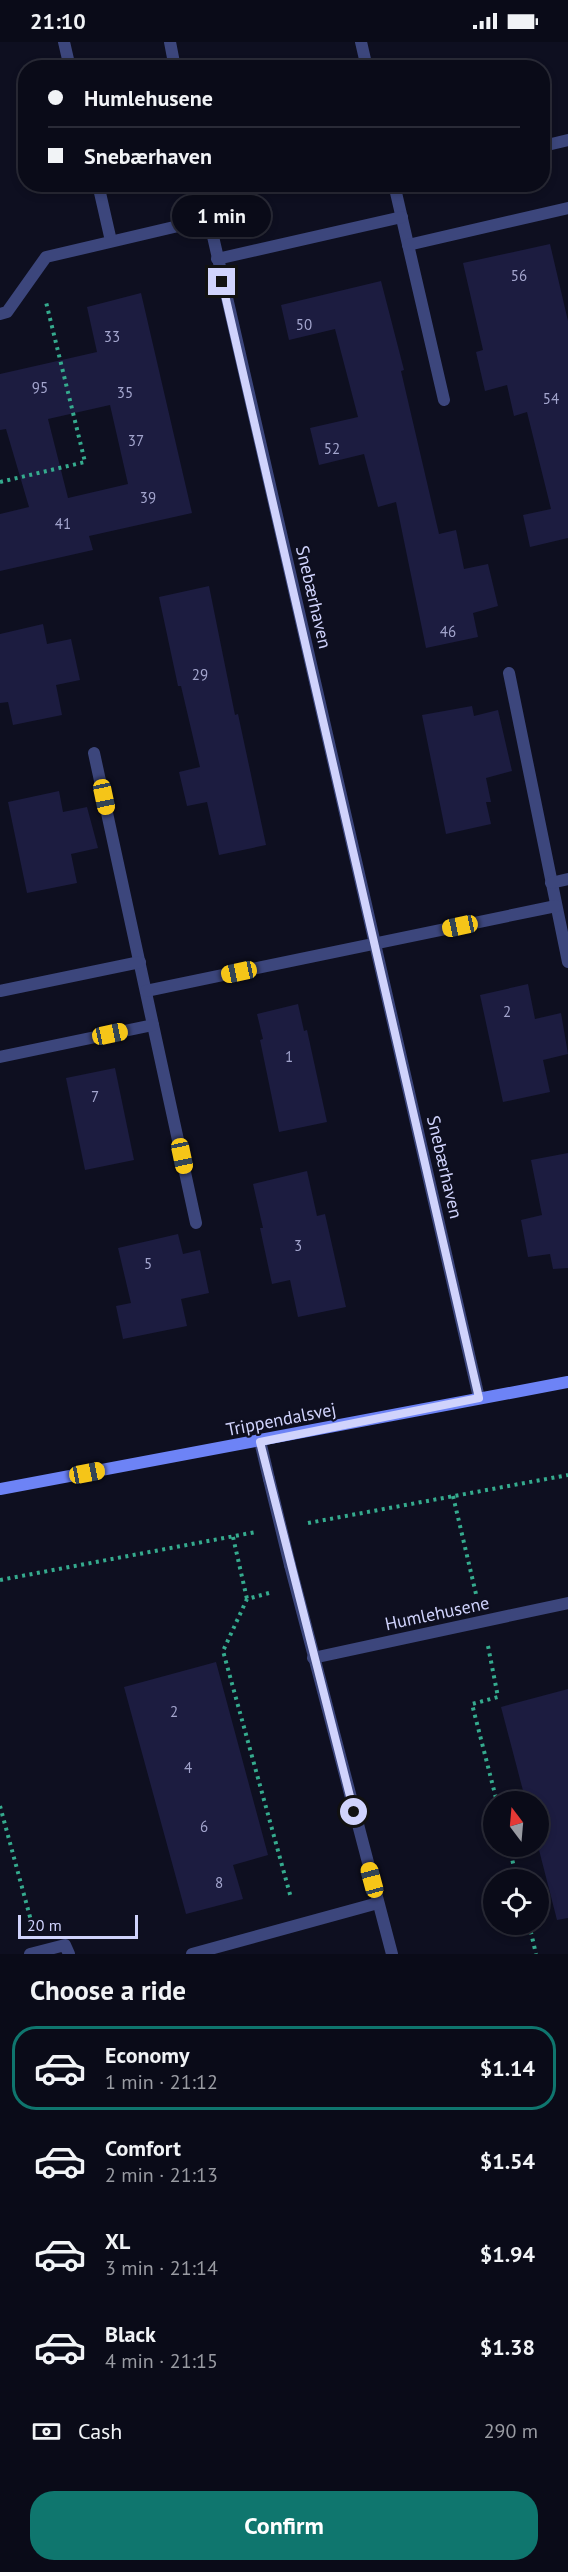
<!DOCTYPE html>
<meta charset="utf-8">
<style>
:root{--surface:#0a0b18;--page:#181925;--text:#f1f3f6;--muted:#999ba2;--line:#2a2b37;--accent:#0f766e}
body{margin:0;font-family:"PT Sans",sans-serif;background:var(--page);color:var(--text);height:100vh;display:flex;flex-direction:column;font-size:22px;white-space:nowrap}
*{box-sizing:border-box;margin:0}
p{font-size:20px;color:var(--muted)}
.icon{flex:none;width:33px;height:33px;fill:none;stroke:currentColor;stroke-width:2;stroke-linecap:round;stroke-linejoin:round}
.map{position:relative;height:1912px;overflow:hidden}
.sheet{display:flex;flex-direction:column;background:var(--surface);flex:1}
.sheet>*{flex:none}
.guide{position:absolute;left:18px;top:18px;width:532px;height:132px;border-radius:24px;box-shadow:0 3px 9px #0003,0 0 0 2px var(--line);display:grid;align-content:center;height:132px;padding:0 30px;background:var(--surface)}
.needle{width:39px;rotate:344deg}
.fabs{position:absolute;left:483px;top:1749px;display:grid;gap:12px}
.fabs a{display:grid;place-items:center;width:66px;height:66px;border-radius:50%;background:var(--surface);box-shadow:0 3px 9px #0003,0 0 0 2px var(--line);font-size:30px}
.scale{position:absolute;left:18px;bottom:15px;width:120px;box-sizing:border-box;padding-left:6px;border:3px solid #d0d3fc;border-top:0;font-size:16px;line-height:21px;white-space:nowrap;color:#d0d3fc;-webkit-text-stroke:4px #0e0f20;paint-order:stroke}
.end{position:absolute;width:27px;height:27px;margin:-14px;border:8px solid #d0d3fc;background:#111;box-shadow:0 0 0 3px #111}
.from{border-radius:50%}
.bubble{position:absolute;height:42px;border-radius:21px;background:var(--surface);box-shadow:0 3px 9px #0003,0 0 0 2px var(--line);font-size:20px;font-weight:800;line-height:42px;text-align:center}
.car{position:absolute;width:18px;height:36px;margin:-18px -9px;border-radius:8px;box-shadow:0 0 4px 2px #0007;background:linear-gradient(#f5c518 24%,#345 0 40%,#f5c518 0 76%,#345 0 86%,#f5c518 0)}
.guide b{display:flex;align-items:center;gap:21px;height:57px;font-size:22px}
.guide b+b{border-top:2px solid var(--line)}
.guide i{width:15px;height:15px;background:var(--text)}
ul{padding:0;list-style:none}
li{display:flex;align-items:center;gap:18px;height:84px;margin:0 12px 9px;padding:0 18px;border:3px solid transparent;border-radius:24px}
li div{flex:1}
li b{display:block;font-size:22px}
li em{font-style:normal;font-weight:800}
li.active{border-color:var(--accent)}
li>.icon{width:54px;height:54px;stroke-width:1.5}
h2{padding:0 30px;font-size:27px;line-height:72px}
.pay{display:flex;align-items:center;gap:15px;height:66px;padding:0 30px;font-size:22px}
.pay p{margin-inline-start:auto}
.action{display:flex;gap:12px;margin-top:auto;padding:12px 30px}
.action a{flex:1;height:69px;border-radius:24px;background:var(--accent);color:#fff;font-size:24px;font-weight:800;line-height:69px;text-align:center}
.status{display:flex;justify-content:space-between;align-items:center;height:42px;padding:0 30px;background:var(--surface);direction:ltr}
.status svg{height:16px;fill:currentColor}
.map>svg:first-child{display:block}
.building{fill:#1c1c40;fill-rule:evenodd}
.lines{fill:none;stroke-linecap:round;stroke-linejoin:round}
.path{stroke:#35ab8e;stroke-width:4;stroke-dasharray:3 4.5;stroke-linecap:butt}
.street{stroke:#3c467c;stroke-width:12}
.secondary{stroke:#6d83f6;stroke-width:12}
.street-bridge{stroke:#3c467c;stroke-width:12}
.route{stroke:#d0d3fc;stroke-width:8}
.labels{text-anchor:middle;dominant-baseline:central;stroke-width:4.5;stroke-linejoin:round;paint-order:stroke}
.number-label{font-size:15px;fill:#a3a5cd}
.street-label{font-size:18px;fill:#d0d3fc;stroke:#0e0f20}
</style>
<div class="status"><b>21:10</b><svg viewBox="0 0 49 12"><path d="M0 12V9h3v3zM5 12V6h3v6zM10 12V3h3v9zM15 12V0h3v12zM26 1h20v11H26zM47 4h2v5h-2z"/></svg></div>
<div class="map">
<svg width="568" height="1912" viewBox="0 0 568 1912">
<rect width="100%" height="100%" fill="#0e0f20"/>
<g class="building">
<polygon points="550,202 568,279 568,496 530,505 523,473 551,467 527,370 514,374 507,343 485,349 476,310 483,308 463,221"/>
<polygon points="381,239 404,328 401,329 439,492 456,488 464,527 488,522 498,564 473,571 478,595 426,606 396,460 378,465 364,412 319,423 310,386 358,375 335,287 289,298 281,263"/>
<path d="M141,251l51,220 -103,23 4,14 -93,21v-57l29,-7 -23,-78 -6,1v-56l97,-22 -10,-45zM110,363l18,79 -60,14 -20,-79z"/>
<polygon points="209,544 235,673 238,672 266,803 219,813 207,760 187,764 179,730 200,725 181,644 178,644 159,555"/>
<polygon points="43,582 47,602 71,597 80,638 56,643 62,673 13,683 8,660 0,661 0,592"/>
<polygon points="472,664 474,674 498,668 512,729 486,736 491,760 486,760 491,782 446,792 422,673"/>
<polygon points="59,749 63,770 87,765 98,806 71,812 77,841 27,851 8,760"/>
<polygon points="528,942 535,977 561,971 568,1012 543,1018 550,1050 503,1060 480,953"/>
<polygon points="298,962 304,989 307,988 327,1080 279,1090 260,998 263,997 257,972"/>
<polygon points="115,1026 134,1118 85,1128 66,1036"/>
<polygon points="568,1111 568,1226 553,1227 550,1212 528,1215 521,1178 542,1173 531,1118"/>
<polygon points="307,1129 317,1174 325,1172 346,1265 298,1275 290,1238 272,1242 260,1186 263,1186 253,1142"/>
<polygon points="178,1192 183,1212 200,1208 209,1251 181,1257 187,1284 123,1297 116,1264 131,1261 118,1206"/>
<polygon points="216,1620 268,1813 233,1823 243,1857 186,1872 124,1645"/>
<polygon points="568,1647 568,1876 557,1878 538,1804 538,1760 526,1760 501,1665"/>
</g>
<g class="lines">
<g class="path">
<polyline points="0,440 85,420 46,260"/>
<polyline points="453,1454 476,1552"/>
<polyline points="308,1481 568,1433"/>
<polyline points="233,1495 247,1557"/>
<polyline points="0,1538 256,1490"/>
<polyline points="269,1551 247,1557 223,1609 291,1856"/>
<polyline points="488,1604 498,1655 472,1662 497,1760"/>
<polyline points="0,1764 33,1886"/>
<polyline points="509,1804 517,1838"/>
<polyline points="529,1882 536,1912"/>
</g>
<g class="street">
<polyline points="64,0 70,26"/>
<polyline points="170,0 175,26"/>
<polyline points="361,0 367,26"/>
<polyline points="543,104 568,98"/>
<polyline points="98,142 111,199"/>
<polyline points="201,142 479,1356"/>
<polyline points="394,142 444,358"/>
<polyline points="408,203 568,166"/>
<polyline points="217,217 402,175"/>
<polyline points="0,272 7,270 46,215 208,177"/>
<polyline points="509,631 568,920"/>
<polyline points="94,711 196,1181"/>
<polyline points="551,841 568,837"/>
<polyline points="0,949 140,920"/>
<polyline points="146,949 556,864"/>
<polyline points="0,1015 153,983"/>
<polyline points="260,1399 269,1437"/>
<polyline points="290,1523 392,1912"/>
<polyline points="313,1616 568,1561"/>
<polyline points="30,1912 65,1903 69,1912"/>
<polyline points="192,1912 378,1861"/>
</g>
<polyline class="secondary" points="0,1447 568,1340"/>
<polyline class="street-bridge" points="269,1437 290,1523"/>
</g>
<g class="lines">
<polyline class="route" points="222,240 479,1356 260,1400 354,1770"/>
</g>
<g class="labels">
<g class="number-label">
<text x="519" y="233">56</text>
<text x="304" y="282">50</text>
<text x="112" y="294">33</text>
<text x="40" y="345">95</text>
<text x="125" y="350">35</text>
<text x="551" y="356">54</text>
<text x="136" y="398">37</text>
<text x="332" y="406">52</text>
<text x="148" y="455">39</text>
<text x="63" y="481">41</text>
<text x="448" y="589">46</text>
<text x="200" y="632">29</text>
<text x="507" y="969">2</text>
<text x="289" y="1014">1</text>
<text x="95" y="1054">7</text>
<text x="298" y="1203">3</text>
<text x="148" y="1221">5</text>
<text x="174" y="1669">2</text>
<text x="188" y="1725">4</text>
<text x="204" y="1784">6</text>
<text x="219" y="1840">8</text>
</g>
<g class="street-label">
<text transform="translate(314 555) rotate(77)">Snebærhaven</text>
<text transform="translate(445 1125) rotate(77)">Snebærhaven</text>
<text transform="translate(281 1377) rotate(-11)">Trippendalsvej</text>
<text transform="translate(437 1571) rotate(-12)">Humlehusene</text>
</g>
</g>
</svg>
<div class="fabs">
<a><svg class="needle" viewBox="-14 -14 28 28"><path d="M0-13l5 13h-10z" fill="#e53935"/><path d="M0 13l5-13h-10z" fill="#999ba2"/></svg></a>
<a><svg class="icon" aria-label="locate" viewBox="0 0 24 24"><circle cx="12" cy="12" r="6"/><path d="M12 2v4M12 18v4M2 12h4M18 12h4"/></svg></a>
</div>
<div class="scale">20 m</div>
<i class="end from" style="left:354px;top:1770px"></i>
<i class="end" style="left:222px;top:240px"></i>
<div class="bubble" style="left:172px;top:153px;width:99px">1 min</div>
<i class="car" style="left:104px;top:755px;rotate:168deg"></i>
<i class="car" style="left:460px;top:884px;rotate:258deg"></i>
<i class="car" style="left:239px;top:930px;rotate:258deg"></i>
<i class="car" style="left:110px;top:992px;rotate:78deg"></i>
<i class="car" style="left:182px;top:1114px;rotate:168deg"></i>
<i class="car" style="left:87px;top:1431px;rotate:79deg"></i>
<i class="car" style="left:372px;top:1838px;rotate:345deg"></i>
<div class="guide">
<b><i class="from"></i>Humlehusene</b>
<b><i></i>Snebærhaven</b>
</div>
</div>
<section class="sheet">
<h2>Choose a ride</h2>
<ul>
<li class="active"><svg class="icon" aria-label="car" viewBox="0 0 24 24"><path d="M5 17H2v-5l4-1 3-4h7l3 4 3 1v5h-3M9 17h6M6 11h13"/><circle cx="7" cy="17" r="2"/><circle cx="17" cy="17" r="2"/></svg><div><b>Economy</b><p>1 min · 21:12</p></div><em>$1.14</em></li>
<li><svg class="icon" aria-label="car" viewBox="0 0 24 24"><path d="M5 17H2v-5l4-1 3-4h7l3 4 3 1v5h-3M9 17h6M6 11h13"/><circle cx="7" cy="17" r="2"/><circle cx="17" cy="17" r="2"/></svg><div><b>Comfort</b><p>2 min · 21:13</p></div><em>$1.54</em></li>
<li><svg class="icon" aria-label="car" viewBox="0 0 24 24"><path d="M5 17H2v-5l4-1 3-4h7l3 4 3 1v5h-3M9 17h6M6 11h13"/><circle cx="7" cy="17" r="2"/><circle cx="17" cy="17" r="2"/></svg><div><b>XL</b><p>3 min · 21:14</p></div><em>$1.94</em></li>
<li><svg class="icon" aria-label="car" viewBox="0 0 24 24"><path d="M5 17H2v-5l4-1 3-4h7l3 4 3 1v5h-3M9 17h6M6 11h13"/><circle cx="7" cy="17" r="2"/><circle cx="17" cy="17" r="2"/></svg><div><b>Black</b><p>4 min · 21:15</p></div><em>$1.38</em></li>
</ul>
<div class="pay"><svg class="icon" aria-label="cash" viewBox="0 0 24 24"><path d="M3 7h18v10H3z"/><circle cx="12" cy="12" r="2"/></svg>Cash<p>290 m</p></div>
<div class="action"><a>Confirm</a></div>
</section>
